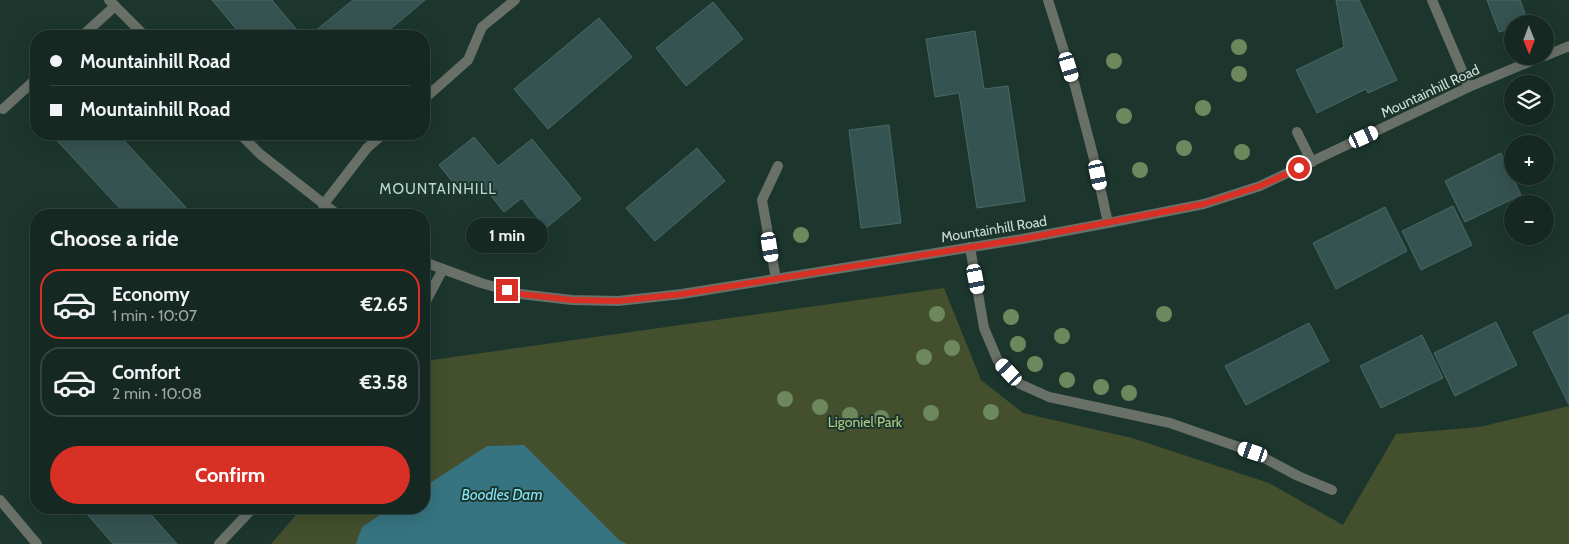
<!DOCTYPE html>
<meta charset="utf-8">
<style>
:root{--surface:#152822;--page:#1e302a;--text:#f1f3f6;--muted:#9da6a5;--line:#344440;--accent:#d93025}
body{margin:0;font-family:Cabin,sans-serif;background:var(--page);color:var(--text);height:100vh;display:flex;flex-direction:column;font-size:19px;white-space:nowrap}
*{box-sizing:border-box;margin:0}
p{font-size:16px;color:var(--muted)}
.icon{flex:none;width:28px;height:28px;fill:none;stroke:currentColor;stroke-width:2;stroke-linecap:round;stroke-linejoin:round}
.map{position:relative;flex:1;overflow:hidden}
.drawer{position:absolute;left:30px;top:209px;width:400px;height:305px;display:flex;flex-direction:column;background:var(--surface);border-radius:20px;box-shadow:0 5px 20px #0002,0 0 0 1px var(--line)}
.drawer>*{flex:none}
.top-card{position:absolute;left:30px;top:30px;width:400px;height:110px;border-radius:20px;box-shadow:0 5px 20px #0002,0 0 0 1px var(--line);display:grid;align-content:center;height:110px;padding:0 20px;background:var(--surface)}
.needle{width:32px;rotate:179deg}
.tools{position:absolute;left:1504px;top:15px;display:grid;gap:10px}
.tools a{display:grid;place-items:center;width:50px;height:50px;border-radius:50%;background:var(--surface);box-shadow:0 5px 20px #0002,0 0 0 1px var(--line);font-size:25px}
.end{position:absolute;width:22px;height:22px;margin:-11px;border:6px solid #d93025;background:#fff;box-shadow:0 0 0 2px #fff}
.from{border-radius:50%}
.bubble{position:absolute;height:35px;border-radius:18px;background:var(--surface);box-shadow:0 5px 20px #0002,0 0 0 1px var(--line);font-size:16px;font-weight:700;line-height:35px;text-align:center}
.car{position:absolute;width:15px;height:30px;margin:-15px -8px;border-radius:6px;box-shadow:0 0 4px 1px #0007;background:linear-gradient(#fff 24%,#345 0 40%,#fff 0 76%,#345 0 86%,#fff 0)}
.top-card b{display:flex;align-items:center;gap:18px;height:48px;font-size:19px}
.top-card b+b{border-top:1px solid var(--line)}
.top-card i{width:12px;height:12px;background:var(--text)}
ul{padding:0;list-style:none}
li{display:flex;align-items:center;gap:15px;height:70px;margin:0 10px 8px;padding:0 10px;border:2px solid var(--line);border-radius:20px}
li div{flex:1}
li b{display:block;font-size:19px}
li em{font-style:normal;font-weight:700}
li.on{border-color:var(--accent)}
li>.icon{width:45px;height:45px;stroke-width:1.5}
h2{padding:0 20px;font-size:22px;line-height:60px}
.primary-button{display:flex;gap:10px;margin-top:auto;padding:10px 20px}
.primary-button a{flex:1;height:58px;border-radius:30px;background:var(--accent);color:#fff;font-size:20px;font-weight:700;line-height:58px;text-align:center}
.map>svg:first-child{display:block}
.green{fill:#434f2d}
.water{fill:#367481}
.building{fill:#355351;stroke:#496866}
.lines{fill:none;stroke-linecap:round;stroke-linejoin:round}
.service{stroke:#687068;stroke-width:10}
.minor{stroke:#687068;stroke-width:10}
.tree{fill:#6e885e}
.route{stroke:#d93025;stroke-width:6}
.labels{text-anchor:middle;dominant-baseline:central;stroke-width:4;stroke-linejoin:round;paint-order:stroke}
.street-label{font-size:14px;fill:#cfded8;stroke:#1c362d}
.park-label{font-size:14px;fill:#b1cb86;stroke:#1c362d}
.neighbourhood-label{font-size:15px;letter-spacing:1px;fill:#b9d8cb;stroke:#1c362d}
.water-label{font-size:15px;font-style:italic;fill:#84e6fa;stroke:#1c362d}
</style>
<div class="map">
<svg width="1569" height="544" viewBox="0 0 1569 544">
<rect width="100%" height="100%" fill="#1c362d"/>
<polygon class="green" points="944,288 981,380 1023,413 1132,438 1269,483 1343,525 1396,434 1479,427 1569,406 1569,544 271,544 302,508 424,508 424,363 425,361"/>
<polygon class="water" points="524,445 619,540 627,544 356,544 362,527 391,508 424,508 424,487 487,446"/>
<g class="building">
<polygon points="212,0 272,0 302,36 242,36"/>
<polygon points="353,0 425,0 382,36 309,36"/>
<polygon points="1336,0 1359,0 1397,80 1368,93 1366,89 1317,113 1296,70 1344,47"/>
<polygon points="1487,0 1520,0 1528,22 1512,24 1512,28 1499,32"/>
<polygon points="713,2 743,39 686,86 656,48"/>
<polygon points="599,18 632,57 548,129 514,89"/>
<polygon points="975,31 984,89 1008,86 1025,201 977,208 959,93 935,97 926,39"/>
<polygon points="889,125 901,223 861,228 849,130"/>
<polygon points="51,134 118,134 193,215 126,215"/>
<polygon points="474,137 498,166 532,139 581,199 546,228 522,198 504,212 480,182 463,195 439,165"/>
<polygon points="697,148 725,181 655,241 626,208"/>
<polygon points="1501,153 1521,195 1465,222 1445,181"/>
<polygon points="1453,206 1472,245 1421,270 1402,231"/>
<polygon points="1385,207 1407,251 1336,289 1313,243"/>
<polygon points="1569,314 1569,405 1533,332"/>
<polygon points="1496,322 1517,365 1455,396 1434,353"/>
<polygon points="1309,323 1329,361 1246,405 1225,366"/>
<polygon points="1422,335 1443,378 1381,408 1360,366"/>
<polygon points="82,508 145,508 177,544 113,544"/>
</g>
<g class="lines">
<g class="service">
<polyline points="1297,132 1312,162"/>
<polyline points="970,247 984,328 998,361 1020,384 1049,397 1170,423 1253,452 1298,476 1332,490"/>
<polyline points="776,279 762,200 778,166"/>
</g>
<g class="minor">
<polyline points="109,0 145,36"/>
<polyline points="1048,0 1075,86 1094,159 1108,223"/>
<polyline points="1432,0 1469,87"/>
<polyline points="82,36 115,6"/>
<polyline points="1545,56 1569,46"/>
<polyline points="424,99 468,60 482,27 515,0"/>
<polyline points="3,109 36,79"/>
<polyline points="240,134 260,154 338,215"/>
<polyline points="323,205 367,148 383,134"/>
<polyline points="424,262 481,283 520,294 572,300 618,301 682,294 1022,239 1108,223 1204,204 1260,186 1469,87 1543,56"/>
<polyline points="424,305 443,269"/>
<polyline points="0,500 37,544"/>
<polyline points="219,544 253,508"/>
</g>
</g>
<g class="tree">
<circle cx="1239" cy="47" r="8"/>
<circle cx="1114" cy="61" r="8"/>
<circle cx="1239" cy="74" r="8"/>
<circle cx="1203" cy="108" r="8"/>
<circle cx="1124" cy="116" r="8"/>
<circle cx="1184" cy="148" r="8"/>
<circle cx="1242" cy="152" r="8"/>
<circle cx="1140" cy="170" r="8"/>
<circle cx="801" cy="235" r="8"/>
<circle cx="937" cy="314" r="8"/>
<circle cx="1164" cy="314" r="8"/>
<circle cx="1011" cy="317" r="8"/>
<circle cx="1062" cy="336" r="8"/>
<circle cx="1018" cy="344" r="8"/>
<circle cx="952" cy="348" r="8"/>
<circle cx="924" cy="357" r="8"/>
<circle cx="1035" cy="364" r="8"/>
<circle cx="1067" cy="380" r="8"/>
<circle cx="1101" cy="387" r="8"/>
<circle cx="1129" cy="393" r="8"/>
<circle cx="785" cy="399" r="8"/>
<circle cx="820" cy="407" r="8"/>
<circle cx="991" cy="412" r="8"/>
<circle cx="931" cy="413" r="8"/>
<circle cx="850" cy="415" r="8"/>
<circle cx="881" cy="418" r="8"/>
</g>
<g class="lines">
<polyline class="route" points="507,290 520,294 572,300 618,301 682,294 1022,239 1204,204 1260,186 1299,168"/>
</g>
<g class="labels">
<g class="street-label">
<text transform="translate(1430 91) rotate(-25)">Mountainhill Road</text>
<text transform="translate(994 229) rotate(-9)">Mountainhill Road</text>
</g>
<g class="park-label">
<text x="865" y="422">Ligoniel Park</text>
</g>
<g class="neighbourhood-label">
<text x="438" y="189">MOUNTAINHILL</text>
</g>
<g class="water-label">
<text x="502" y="495">Boodles Dam</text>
</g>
</g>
</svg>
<div class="tools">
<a><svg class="needle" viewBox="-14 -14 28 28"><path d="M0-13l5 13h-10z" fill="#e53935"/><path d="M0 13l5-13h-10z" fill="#9da6a5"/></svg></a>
<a><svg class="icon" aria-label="layers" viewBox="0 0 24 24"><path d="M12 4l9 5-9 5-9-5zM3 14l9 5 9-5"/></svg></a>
<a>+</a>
<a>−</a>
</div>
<i class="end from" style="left:1299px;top:168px"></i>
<i class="end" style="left:507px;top:290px"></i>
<div class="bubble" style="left:466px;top:218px;width:82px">1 min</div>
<i class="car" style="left:1069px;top:67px;rotate:163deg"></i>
<i class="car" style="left:1364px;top:137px;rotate:65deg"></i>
<i class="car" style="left:1098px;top:175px;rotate:168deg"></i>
<i class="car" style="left:770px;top:247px;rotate:171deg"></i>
<i class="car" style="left:976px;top:279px;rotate:169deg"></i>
<i class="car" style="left:1009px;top:372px;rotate:317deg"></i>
<i class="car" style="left:1253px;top:452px;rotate:289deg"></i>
<div class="top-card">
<b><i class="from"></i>Mountainhill Road</b>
<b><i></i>Mountainhill Road</b>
</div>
<section class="drawer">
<h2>Choose a ride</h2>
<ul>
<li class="on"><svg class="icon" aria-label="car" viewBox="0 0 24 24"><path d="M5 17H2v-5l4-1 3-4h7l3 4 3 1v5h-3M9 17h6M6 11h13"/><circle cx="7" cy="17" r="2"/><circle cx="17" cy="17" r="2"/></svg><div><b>Economy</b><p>1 min · 10:07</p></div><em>€2.65</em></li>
<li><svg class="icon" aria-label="car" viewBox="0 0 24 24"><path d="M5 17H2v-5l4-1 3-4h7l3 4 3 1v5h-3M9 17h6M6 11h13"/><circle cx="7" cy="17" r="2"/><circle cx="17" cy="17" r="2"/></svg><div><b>Comfort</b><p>2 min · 10:08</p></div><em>€3.58</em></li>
</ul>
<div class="primary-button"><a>Confirm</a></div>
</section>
</div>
